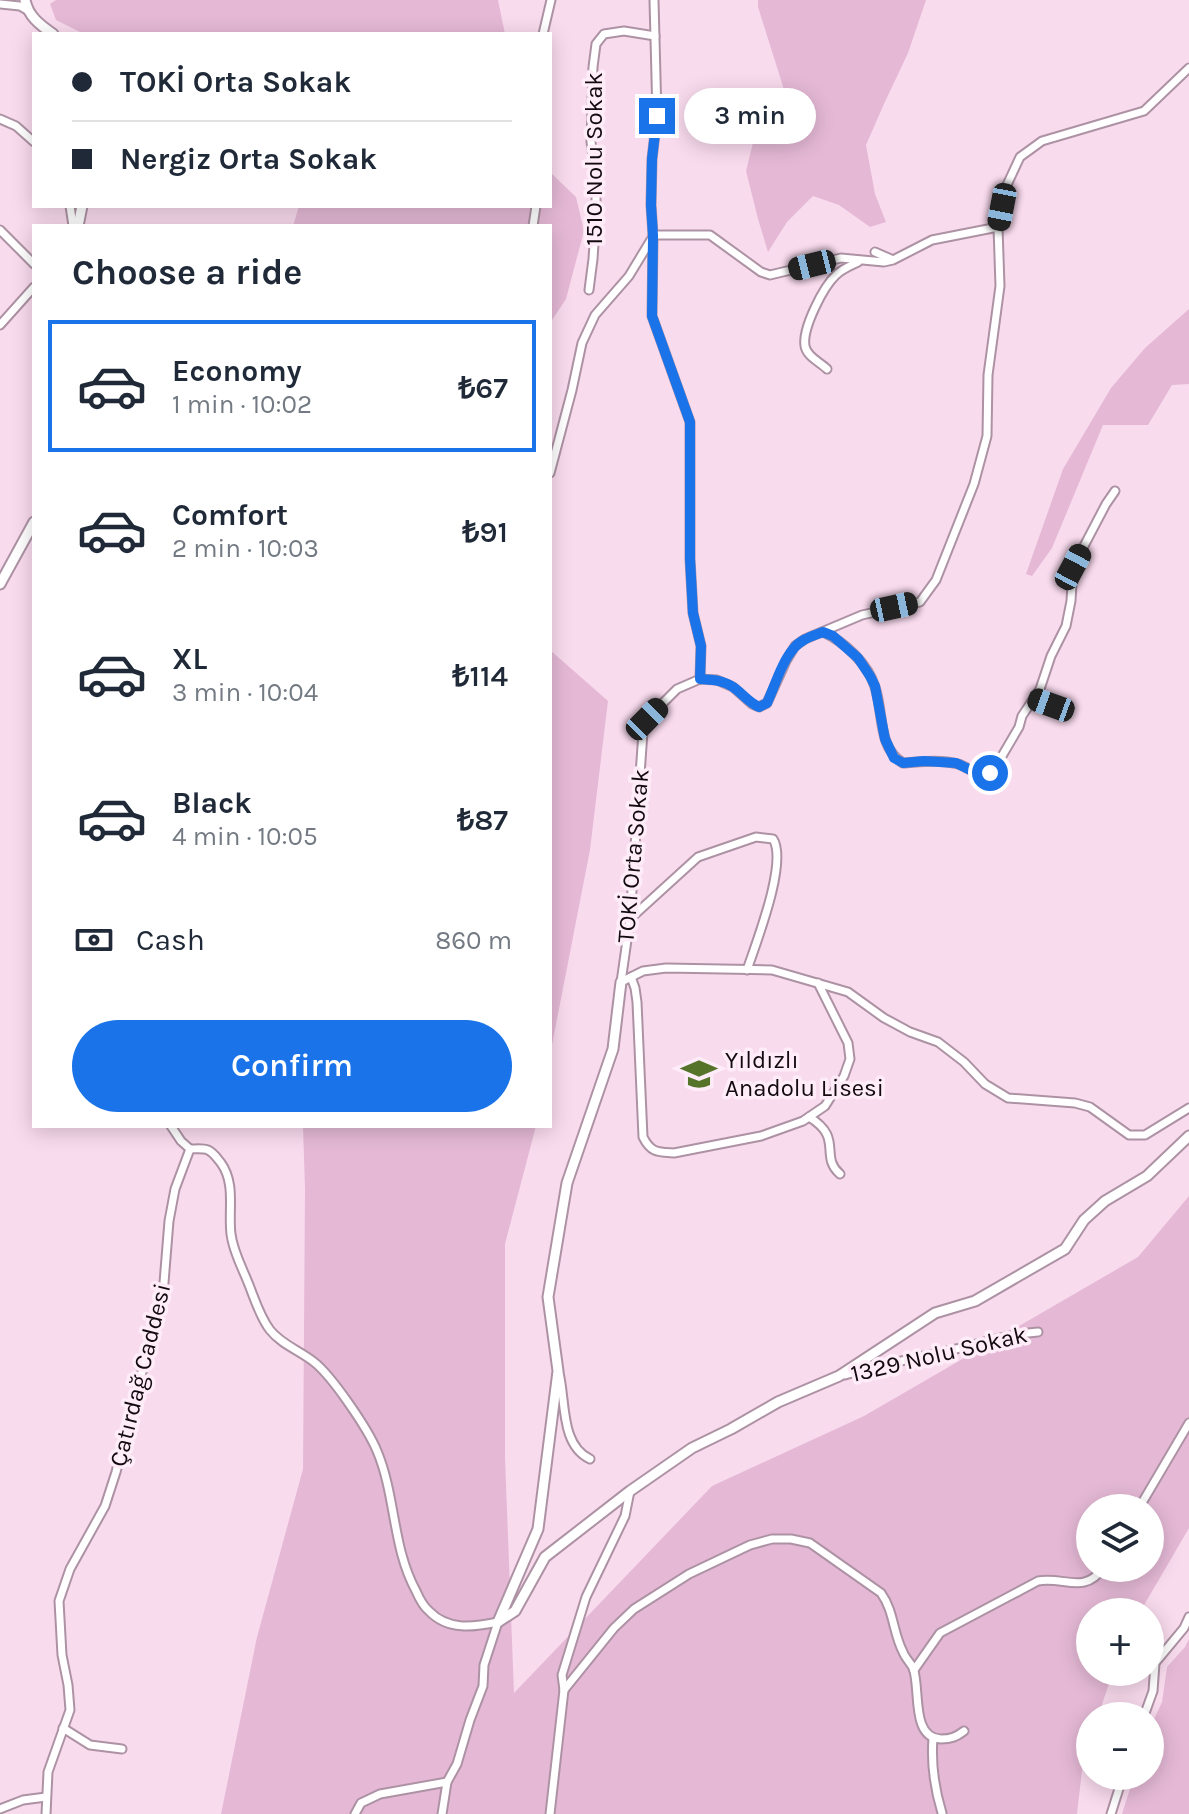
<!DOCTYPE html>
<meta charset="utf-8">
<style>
:root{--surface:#fff;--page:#f6f6f7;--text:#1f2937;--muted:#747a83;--line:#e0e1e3;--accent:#1a73e8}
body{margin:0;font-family:Karla,sans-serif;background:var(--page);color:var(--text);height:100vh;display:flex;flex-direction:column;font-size:30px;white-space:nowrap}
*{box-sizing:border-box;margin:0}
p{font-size:26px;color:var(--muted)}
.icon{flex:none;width:44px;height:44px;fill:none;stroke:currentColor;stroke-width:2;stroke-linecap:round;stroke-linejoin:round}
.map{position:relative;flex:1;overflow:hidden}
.sheet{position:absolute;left:32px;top:224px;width:520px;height:904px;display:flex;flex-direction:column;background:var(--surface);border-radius:0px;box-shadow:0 4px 20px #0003}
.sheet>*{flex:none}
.guide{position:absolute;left:32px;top:32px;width:520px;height:176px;border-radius:0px;box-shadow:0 4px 20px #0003;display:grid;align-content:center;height:176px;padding:0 40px;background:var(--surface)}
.controls{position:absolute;left:1076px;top:1494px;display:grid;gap:16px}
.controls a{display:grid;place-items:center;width:88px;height:88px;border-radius:50%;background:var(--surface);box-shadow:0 4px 20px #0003;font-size:40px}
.end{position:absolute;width:36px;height:36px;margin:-18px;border:10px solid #1a73e8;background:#fff;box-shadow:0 0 0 4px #fff}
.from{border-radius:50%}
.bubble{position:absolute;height:56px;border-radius:28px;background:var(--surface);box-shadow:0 4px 20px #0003;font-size:26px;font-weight:600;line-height:56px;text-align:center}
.car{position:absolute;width:24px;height:48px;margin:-24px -12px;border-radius:10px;box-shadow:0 0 6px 2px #0007;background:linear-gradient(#222 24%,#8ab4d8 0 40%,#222 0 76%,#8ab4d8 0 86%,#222 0)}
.guide b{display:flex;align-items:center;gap:28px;height:76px;font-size:30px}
.guide b+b{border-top:2px solid var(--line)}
.guide i{width:20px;height:20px;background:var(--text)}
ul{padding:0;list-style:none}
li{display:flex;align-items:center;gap:24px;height:132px;margin:0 16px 12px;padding:0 24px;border:4px solid transparent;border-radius:0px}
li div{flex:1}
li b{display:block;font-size:30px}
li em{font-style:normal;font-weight:600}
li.active{border-color:var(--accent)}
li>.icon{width:72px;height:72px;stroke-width:1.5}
h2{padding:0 40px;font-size:36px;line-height:96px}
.pay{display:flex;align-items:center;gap:20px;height:88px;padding:0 40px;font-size:30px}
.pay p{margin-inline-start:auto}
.action{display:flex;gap:16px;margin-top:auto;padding:16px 40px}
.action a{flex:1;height:92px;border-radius:48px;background:var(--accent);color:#fff;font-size:32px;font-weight:600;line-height:92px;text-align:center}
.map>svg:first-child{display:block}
.green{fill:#e5b9d6;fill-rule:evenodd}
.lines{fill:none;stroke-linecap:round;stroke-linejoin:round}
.minor-casing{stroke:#ad92a4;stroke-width:11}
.tertiary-casing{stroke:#ad92a4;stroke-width:13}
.minor{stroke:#fff;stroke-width:7}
.tertiary{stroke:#fff;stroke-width:9}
.route{stroke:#1a73e8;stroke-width:10}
.labels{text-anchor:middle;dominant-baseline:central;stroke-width:7;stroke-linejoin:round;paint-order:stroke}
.street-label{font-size:24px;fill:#130a10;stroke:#feedf8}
.poi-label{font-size:24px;fill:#130a10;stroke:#feedf8;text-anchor:start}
</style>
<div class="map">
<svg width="1189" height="1814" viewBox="0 0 1189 1814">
<rect width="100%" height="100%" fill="#f9dbee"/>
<g class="green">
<polygon points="56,0 498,0 505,34 84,34 56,20 50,4"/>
<polygon points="758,0 926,0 908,53 884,104 866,145 875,194 886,222 870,227 839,205 813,196 787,222 768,252 758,219 746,171 754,139 786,96 758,7"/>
<polygon points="550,172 576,197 584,231 566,299 550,323 550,226 293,226 299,206 550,206"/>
<polygon points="1189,309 1189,384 1172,385 1148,425 1103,425 1052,548 1032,576 1026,574 1063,469 1111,388 1145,348"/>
<polygon points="550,650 608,701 590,850 550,1055"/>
<path d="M303,1126h233l-31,118v213l9,236 198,-207 152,-70 274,-159 51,-61v332l-49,84h-50v60h23l-15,44h-8v25l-7,21 -6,52h-856l36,-177 46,-168 2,-280zM1090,1508h60v60h-60z"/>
<polygon points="1189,1639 1189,1814 1122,1814 1134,1776 1150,1776 1150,1728 1162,1702 1167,1667 1185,1647"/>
</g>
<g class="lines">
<g class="minor-casing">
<g id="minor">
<polyline points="654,0 657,116 652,159 651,205 653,235 652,316 690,422 690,559 693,613 701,646 700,679"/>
<polyline points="0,4 20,6 27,10"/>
<polyline points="543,34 551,0"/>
<polyline points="0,119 16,126 34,142"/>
<polyline points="70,206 73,226"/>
<polyline points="533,226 536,206"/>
<polyline points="0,230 34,264"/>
<polyline points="653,235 710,235 761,272 770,275 841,258 884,262 893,260 932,240 998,227"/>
<polyline points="875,252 891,259"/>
<polyline points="589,290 593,259 596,214 596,179 591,142 593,67 596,44 604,34 624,31 655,36"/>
<polyline points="0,325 34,287"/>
<path d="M827,369c-7,-7 -20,-12 -22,-23 -3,-17 18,-59 31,-71 6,-6 14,-9 22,-13"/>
<polyline points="550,473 572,390 582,343 595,315 629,276 652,238"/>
<path d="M823,632c22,10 45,32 52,55 9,26 2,60 28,76 18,-1 36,-4 55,1 9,3 16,9 25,12l7,-3 12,-17 17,-29 3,-11 18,-27 11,-33 15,-30 5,-25 2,-34 33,-63 9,-13"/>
<polyline points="1034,699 1051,705"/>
<path d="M631,918l67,-61 58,-20 17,2c15,23 -17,104 -26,131"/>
<path d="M631,977l4,11 2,14 6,135c8,16 15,15 31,16l87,-17 42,-15 22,-15 19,-30 6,-17 -2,-16 -30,-60"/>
<polyline points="621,982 630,919 643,732 647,719 677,689 700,679 717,680 733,687 752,704 759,707 767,703 786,661 795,646 805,639 862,615 920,602 936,580 974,484 987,436 988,375 1000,286 998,227 1006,187 1020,157 1042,141 1144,111 1189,68"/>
<polyline points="621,982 643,971 666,968 772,970 848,992 884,1018 910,1032 938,1042 964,1062 985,1084 1008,1098 1075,1103 1090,1107 1129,1135 1145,1135 1189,1108"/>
<path d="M809,1117c35,21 10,39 31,57"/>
<polyline points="171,1126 181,1141 190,1149"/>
<path d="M190,1149c6,0 13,-1 18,1 6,3 9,8 13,13 15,21 7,47 10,71 2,18 12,35 18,51 6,15 11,32 21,45 11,14 30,21 44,32 18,14 54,67 63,89 19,45 15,96 39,140 3,7 7,15 13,20 19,20 45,16 69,11"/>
<path d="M559,1373c7,27 1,72 31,86"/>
<path d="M845,1375c35,-10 71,-17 106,-25 29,-6 58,-16 87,-18"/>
<polyline points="1139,1508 1189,1423"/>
<path d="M914,1670l26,-37 98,-52c26,-5 46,14 65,-13"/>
<path d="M564,1690l50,-62 20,-19 55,-35 61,-29 22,-6h19l19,4 71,50c13,18 12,40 22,59 2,6 8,11 10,16 8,19 -3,70 28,71 10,0 15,-2 23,-8"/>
<polyline points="1144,1716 1153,1691 1155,1663 1184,1628 1189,1617"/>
<polyline points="63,1728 90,1745 122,1749"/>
<path d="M933,1738c-2,25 2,52 9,75"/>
<polyline points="0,1809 23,1800 46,1797"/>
<polyline points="46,1814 48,1772 70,1710 68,1685 62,1655 59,1601 70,1569 105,1506 116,1472 143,1368 159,1318 163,1295 169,1221 175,1189 190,1149"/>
<polyline points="355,1814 361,1803 380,1794 447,1782"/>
<polyline points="442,1814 447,1782 457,1764 470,1720 483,1686 484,1665 498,1622"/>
<polyline points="550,1814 564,1690 562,1675 586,1597 625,1516 630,1491"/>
<polyline points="1111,1814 1123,1776"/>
</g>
</g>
<g class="tertiary-casing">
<g id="tertiary">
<path d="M25,0c3,16 15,25 28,34"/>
<polyline points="78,226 82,206"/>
<polyline points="0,584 34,522"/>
<polyline points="498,1622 515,1611 545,1557 630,1491 692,1448 731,1429 778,1402 839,1376 935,1313 975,1301 1065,1249 1084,1220 1105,1201 1147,1176 1189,1136"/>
<polyline points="498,1622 538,1529 558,1371 548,1297 567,1183 613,1049 621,982"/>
</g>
</g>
<use href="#minor" class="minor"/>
<use href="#tertiary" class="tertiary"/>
</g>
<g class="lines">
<path class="route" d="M657,116l-5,43 -1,46 2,30 -1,81 38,106v137l3,54 8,33 -1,33c12,1 23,1 33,8 9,6 15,15 26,20l8,-4c8,-17 14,-40 27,-55 7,-9 19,-12 29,-16l10,4 25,22 12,18 5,10 10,53 9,19 9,5 21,-2 32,2 27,13 7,-3"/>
</g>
<defs>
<g id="school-bare" transform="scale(2.76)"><path d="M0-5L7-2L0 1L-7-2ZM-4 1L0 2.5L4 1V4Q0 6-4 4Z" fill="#567429" stroke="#feedf8" stroke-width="2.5" paint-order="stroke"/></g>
</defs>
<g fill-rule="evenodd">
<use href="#school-bare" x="699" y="1074"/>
</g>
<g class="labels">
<g class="street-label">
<text transform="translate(594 159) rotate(-90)">1510 Nolu Sokak</text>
<text transform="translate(633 856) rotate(-85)">TOKİ Orta Sokak</text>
<text transform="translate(939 1354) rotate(-13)">1329 Nolu Sokak</text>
<text transform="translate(140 1375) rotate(-76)">Çatırdağ Caddesi</text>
</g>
<g class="poi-label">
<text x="725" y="1060">Yıldızlı<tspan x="725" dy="28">Anadolu Lisesi</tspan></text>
</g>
</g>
</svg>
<div class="controls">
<a><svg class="icon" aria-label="layers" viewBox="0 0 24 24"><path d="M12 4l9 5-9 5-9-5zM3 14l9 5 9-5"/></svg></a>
<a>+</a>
<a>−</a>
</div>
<i class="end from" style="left:990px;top:773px"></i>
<i class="end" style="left:657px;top:116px"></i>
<div class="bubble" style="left:684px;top:88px;width:132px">3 min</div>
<i class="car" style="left:1002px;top:207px;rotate:191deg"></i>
<i class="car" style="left:812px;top:265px;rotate:256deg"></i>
<i class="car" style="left:1073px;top:567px;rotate:28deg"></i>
<i class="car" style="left:894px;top:607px;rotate:78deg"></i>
<i class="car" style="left:1051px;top:705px;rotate:290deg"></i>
<i class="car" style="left:647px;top:719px;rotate:45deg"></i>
<div class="guide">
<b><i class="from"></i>TOKİ Orta Sokak</b>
<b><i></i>Nergiz Orta Sokak</b>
</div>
<section class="sheet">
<h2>Choose a ride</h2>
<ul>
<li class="active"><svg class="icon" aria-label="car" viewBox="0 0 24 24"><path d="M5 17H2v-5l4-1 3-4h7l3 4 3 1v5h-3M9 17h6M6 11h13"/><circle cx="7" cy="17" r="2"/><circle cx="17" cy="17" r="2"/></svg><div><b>Economy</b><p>1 min · 10:02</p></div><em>₺67</em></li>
<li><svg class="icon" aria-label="car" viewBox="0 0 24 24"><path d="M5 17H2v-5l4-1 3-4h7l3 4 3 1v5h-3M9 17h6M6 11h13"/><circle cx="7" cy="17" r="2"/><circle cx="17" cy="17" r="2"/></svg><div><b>Comfort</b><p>2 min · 10:03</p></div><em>₺91</em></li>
<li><svg class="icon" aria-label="car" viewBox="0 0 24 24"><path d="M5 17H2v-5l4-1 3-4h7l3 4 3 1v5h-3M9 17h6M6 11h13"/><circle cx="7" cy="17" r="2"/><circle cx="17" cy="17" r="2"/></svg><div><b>XL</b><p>3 min · 10:04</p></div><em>₺114</em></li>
<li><svg class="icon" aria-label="car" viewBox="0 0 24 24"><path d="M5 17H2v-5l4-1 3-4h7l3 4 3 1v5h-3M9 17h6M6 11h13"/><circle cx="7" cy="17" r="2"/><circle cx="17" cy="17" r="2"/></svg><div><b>Black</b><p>4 min · 10:05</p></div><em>₺87</em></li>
</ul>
<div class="pay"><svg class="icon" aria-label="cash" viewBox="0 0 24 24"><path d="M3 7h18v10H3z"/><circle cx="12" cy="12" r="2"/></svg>Cash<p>860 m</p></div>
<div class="action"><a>Confirm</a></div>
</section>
</div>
